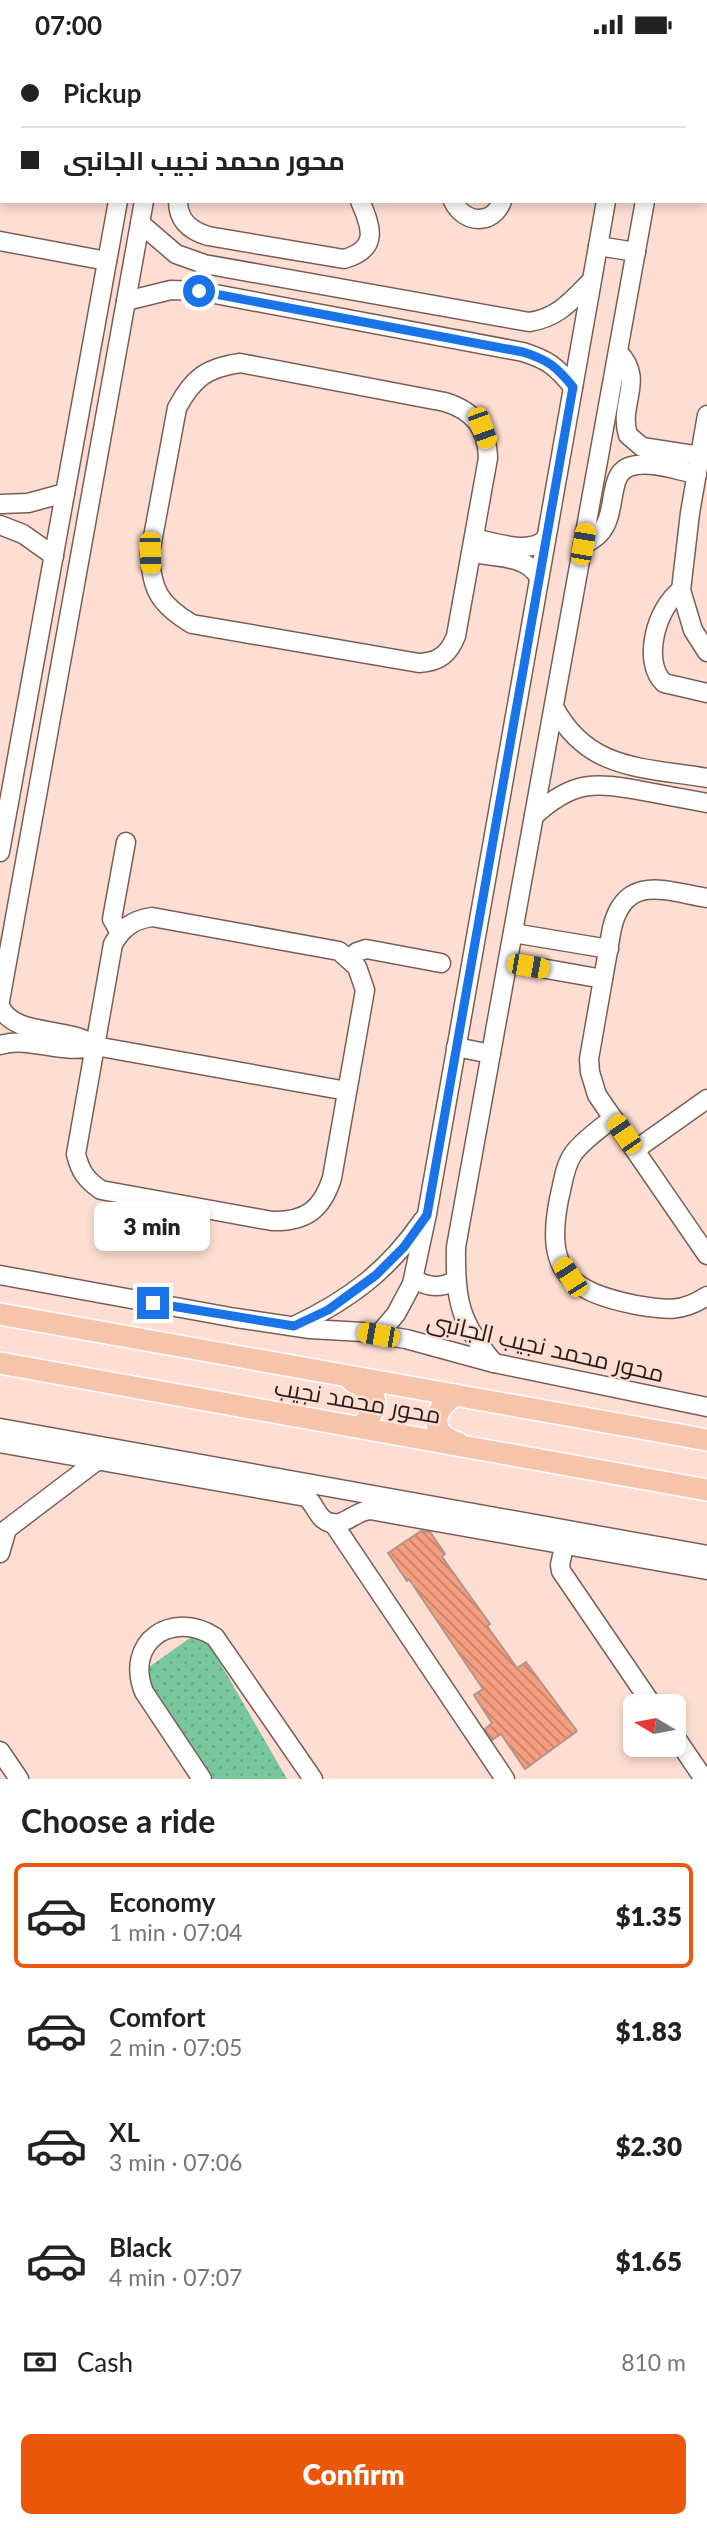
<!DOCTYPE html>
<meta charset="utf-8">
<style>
:root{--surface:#fff;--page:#f2f2f2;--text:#222;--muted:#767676;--line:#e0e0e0;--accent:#ea580c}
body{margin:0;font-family:Lato,Cairo,sans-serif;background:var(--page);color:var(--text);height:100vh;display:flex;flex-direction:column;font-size:26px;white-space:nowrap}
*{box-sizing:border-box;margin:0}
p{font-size:23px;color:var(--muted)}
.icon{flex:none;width:38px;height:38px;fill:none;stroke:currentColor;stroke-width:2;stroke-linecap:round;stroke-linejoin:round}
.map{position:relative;height:1730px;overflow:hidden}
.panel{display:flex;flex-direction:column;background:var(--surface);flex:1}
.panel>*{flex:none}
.banner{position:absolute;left:0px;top:0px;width:707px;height:154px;box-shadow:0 4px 10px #0003;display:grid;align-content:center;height:154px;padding:0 21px;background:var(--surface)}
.needle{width:46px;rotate:280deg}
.fabs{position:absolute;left:623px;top:1645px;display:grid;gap:14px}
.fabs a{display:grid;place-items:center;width:63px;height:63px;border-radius:10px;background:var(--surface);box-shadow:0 4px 10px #0003;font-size:35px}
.end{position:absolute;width:32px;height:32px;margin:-16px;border:9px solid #1a73e8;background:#fff;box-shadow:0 0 0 4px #fff}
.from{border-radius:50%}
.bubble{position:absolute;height:49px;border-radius:10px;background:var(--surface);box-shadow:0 4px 10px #0003;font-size:23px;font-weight:800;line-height:49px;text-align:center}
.car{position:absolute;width:21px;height:42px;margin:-21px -10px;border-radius:9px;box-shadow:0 0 5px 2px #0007;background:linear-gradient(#f5c518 24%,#345 0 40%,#f5c518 0 76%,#345 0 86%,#f5c518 0)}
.banner b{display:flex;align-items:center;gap:24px;height:66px;font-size:26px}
.banner b+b{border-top:2px solid var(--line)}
.banner i{width:18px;height:18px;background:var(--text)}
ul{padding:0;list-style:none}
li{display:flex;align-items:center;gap:21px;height:105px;margin:0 14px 10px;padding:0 7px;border:4px solid transparent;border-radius:10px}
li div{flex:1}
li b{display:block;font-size:26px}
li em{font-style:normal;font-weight:800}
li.selected{border-color:var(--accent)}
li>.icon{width:63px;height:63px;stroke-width:1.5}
h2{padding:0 21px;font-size:32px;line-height:84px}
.pay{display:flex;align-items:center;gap:18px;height:77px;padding:0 21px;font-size:26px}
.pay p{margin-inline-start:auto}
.button{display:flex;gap:14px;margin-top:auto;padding:14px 21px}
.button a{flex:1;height:80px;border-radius:10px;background:var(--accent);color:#fff;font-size:28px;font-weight:800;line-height:80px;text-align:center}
.status{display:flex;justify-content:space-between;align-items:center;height:49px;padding:0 35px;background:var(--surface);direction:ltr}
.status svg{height:19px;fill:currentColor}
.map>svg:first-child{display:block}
.garden{fill:url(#garden-dots)}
.building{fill:url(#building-back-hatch);stroke:#b2948a;stroke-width:2}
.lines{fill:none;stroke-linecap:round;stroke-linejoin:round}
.minor-casing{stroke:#7a5e55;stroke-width:21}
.major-casing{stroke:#fff;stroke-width:24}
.minor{stroke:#fff;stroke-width:18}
.major{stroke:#f5c4ab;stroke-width:21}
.route{stroke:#1a73e8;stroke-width:9}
.labels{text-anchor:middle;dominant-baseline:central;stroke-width:5;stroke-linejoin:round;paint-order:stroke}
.street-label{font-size:24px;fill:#281c18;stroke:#feded2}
</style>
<div class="status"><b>07:00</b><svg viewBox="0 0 49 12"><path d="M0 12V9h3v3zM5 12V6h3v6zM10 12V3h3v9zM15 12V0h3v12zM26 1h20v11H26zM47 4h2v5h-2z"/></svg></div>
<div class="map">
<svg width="707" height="1730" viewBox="0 0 707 1730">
<defs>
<pattern id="garden-dots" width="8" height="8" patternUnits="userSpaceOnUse" patternTransform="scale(1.75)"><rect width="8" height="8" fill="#78c79d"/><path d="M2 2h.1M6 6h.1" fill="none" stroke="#68aa86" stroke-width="1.8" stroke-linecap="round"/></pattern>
<pattern id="building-back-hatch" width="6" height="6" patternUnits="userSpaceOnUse" patternTransform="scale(1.75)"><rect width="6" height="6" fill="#f69e7f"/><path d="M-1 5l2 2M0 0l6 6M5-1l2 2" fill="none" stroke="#c78067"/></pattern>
</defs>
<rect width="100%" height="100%" fill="#feded2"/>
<polygon class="garden" points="201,1581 287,1730 210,1730 142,1623"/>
<polygon class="building" points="421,1482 430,1483 445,1505 442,1508 490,1575 487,1577 517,1619 526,1613 577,1682 525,1720 501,1685 492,1691 485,1680 492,1674 474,1646 483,1640 409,1530 407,1532 388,1504"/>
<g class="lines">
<g class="minor-casing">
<g id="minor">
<polyline points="50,0 60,2"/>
<polyline points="385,0 386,2"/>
<polyline points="146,2 147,0"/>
<polyline points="171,2 171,0"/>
<polyline points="210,2 211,0"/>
<polyline points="470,2 473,0"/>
<polyline points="512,2 515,0"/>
<polyline points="633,2 634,0"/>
<polyline points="672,2 672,0"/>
<polyline points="705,93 707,93"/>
<polyline points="705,117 707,117"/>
<path d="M178,152c0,20 13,30 30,35l136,23c35,-10 28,-31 16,-58"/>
<path d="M453,152c11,23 40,25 49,0"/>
<path d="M140,174l36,31 28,10 325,58c29,-4 43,-22 62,-41"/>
<polyline points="0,192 107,212"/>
<polyline points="598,197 636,203"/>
<path d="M126,252l45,-11 28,1 324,61c25,8 33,14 50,35"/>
<path d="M618,303c28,28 0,51 10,83l14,12 58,9"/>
<path d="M240,314l205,39c29,9 42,26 43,56l-32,178c-7,18 -17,26 -37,27l-227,-39c-32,-19 -41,-34 -42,-71l27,-145c16,-30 29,-40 63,-45z"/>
<polyline points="707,366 690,464 681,541 693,581 707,603"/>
<polyline points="0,455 28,454 65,444"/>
<polyline points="0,476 23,485 54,507"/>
<path d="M474,489c20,4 57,18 72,0"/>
<path d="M583,495c46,-16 14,-75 54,-79 18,-3 41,6 60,9"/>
<path d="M471,504c22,4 57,2 68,25"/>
<path d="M681,541c-24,17 -40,71 -17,93l43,10"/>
<path d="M554,658c34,64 89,60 153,71"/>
<path d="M534,767c39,-36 60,-34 109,-25 21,4 43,8 64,12"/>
<polyline points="0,803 118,152"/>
<path d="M707,849c-41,-7 -82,-25 -95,30l-23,131 1,13 7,23 110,160"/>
<path d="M152,868l187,34 18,16 8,23 -33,188c-10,32 -27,44 -60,43l-171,-31c-15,-10 -21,-19 -25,-36l37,-210c10,-17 20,-24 39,-27z"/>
<polyline points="120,884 112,870 126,793"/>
<polyline points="513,884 609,900"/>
<polyline points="350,909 357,903 366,900 441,914"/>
<polyline points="508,913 603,930"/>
<polyline points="0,952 144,152"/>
<path d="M0,957c14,32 68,19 95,40l252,45"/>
<path d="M0,996c31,-9 63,11 95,1"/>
<polyline points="456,998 491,1005"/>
<path d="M613,1069c-13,11 -30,22 -40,36 -9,13 -10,30 -14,45 -14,72 9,92 77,106 29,5 45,8 71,-9"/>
<polyline points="635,1101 707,1050"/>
<polyline points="0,1226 236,1269 310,1280 363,1283 406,1290 494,1314 707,1358"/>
<path d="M414,1230c15,9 26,9 41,2"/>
<path d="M294,1277c55,-26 94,-55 129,-106"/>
<polyline points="378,1286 396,1265 412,1235 427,1165 606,152"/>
<path d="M494,1314c-35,-41 -39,-64 -38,-116l189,-1046"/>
<polyline points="0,1379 707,1506"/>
<path d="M0,1394l306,54c8,6 10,16 17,22 17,14 30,-8 47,-9l337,60"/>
<polyline points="333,1474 505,1730"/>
<polyline points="567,1484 560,1516 561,1522 653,1657"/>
<polyline points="0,1504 7,1480 98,1411"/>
<polyline points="674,1686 704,1730"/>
<polyline points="0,1702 19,1730"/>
<path d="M202,1730l-58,-87c-20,-50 28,-83 71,-55l98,142"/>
</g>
</g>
<g class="major-casing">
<g id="major">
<polyline points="0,1265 707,1391"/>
<polyline points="0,1314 707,1441"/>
<path d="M352,1332l18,9c11,16 2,25 -10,37"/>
<path d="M455,1346c-23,16 -27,38 3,48"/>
</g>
</g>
<use href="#minor" class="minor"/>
<use href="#major" class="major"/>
</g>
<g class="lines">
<path class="route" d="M153,1254l141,23 34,-16 48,-35 28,-28 23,-32 146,-828c-17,-21 -25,-27 -50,-35l-324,-61"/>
</g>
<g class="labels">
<g class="street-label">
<text transform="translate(546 1297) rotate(13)">محور محمد نجيب الجانبى</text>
<text transform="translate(358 1351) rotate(10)">محور محمد نجيب</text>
</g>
</g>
</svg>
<div class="fabs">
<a><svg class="needle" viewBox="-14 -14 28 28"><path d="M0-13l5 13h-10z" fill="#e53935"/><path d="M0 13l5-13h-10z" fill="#767676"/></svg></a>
</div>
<i class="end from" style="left:199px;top:242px"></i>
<i class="end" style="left:153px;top:1254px"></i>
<div class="bubble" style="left:94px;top:1153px;width:116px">3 min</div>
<i class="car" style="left:482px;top:379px;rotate:160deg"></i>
<i class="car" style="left:583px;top:495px;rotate:10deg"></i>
<i class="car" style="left:150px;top:504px;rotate:178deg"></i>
<i class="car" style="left:528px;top:917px;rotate:100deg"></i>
<i class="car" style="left:624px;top:1085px;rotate:326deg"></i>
<i class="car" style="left:570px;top:1228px;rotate:327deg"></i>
<i class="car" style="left:378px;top:1286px;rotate:280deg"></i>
<div class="banner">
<b><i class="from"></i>Pickup</b>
<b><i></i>محور محمد نجيب الجانبى</b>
</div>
</div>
<section class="panel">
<h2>Choose a ride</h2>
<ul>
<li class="selected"><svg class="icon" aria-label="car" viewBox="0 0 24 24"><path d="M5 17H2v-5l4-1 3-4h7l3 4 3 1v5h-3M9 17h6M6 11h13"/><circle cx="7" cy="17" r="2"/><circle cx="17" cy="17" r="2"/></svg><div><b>Economy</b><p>1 min · 07:04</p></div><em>$1.35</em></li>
<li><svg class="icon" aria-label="car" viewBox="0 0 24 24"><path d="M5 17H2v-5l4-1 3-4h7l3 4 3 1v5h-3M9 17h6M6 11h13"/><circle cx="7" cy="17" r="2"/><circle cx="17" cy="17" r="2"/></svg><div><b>Comfort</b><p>2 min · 07:05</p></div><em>$1.83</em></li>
<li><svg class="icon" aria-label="car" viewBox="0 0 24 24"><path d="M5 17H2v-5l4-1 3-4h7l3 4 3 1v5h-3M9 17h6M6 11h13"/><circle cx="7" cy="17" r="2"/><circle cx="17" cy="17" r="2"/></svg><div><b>XL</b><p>3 min · 07:06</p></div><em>$2.30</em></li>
<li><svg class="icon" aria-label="car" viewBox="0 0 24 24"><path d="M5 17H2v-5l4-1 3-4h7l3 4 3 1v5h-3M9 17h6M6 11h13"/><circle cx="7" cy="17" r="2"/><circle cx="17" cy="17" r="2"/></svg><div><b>Black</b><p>4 min · 07:07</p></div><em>$1.65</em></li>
</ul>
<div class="pay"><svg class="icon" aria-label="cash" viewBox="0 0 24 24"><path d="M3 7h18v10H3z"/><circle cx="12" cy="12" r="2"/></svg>Cash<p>810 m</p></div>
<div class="button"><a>Confirm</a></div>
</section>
